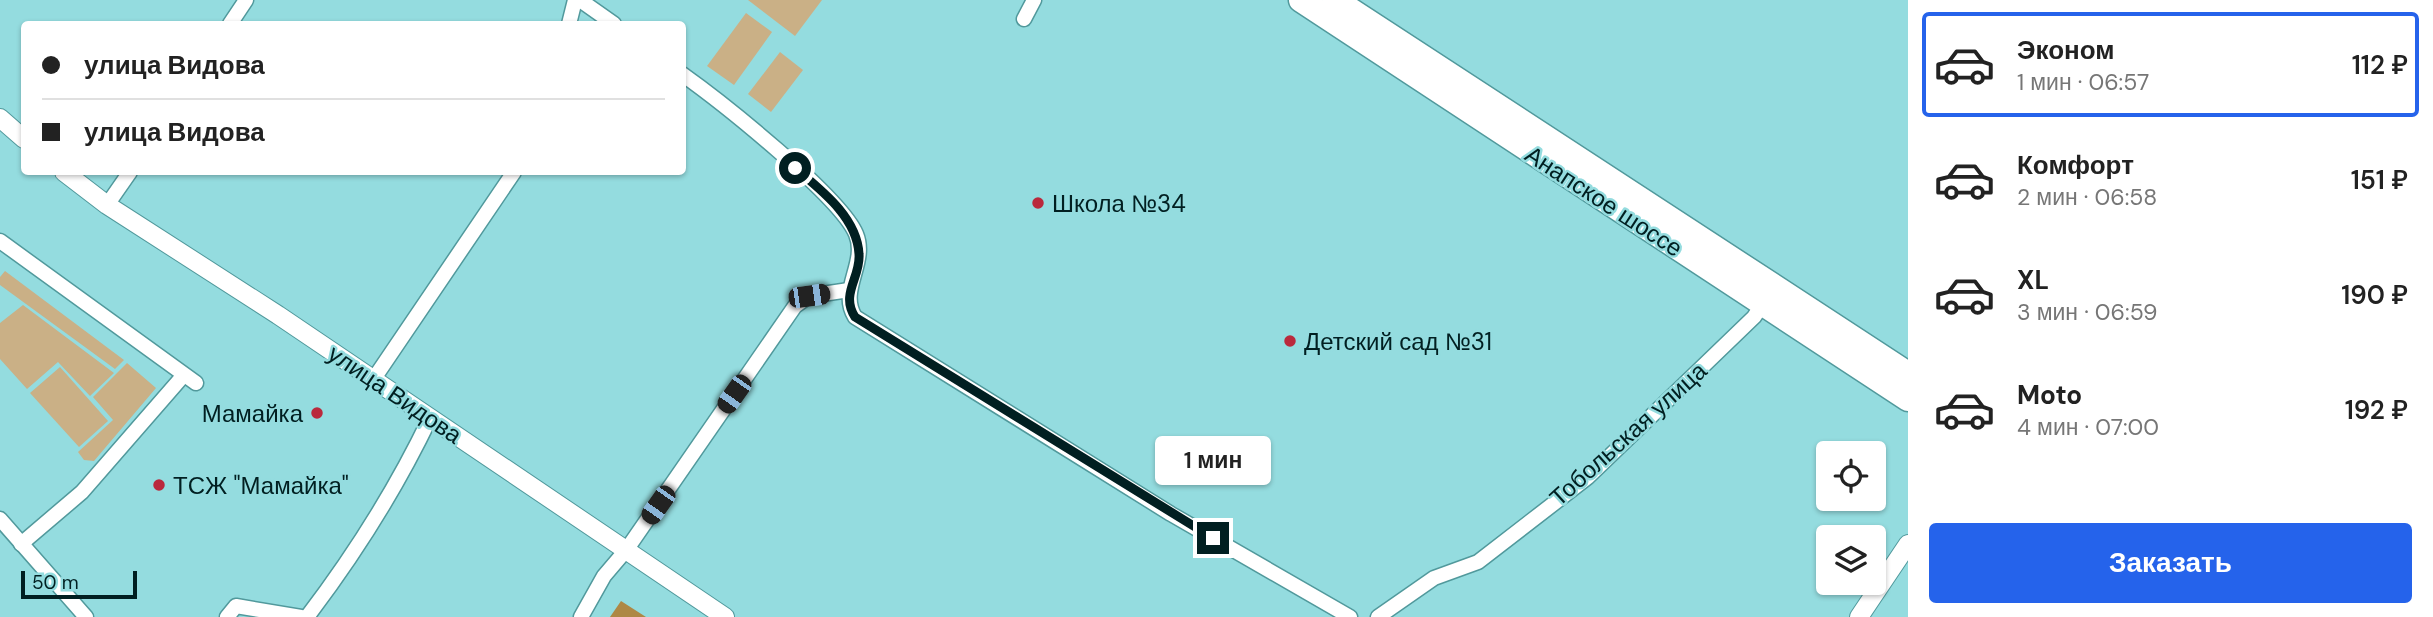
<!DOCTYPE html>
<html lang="ru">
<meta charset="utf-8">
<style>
:root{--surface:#fff;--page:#f6f6f6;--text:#222;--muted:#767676;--line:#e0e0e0;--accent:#2563eb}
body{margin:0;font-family:"DM Sans",sans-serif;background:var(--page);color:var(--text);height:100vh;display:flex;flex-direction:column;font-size:26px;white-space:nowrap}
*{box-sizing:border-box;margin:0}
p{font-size:23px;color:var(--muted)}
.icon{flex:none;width:38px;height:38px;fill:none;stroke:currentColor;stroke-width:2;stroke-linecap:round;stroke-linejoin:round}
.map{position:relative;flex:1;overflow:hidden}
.details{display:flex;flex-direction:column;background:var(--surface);width:525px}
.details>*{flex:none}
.guide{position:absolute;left:21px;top:21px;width:665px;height:154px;border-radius:7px;box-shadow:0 2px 5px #0004;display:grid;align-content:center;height:154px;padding:0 21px;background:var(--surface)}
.controls{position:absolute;left:1816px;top:441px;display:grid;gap:14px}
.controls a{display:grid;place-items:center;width:70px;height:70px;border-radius:7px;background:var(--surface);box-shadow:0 2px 5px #0004;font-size:35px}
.scale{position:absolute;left:21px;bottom:18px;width:116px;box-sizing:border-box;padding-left:7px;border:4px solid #011f21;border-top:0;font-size:19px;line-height:24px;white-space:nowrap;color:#011f21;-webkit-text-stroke:5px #94dcdf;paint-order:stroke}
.end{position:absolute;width:32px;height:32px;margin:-16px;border:9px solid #011f21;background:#fff;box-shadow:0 0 0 4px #fff}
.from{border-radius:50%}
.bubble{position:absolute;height:49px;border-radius:7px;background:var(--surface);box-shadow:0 2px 5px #0004;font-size:23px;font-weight:600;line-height:49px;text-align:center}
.car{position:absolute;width:21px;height:42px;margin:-21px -10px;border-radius:9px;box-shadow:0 0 5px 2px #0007;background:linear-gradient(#222 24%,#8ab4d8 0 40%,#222 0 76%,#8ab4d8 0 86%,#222 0)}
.guide b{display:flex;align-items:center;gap:24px;height:66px;font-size:26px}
.guide b+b{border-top:2px solid var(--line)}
.guide i{width:18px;height:18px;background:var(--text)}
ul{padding:12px 0 0;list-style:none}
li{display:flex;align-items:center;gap:21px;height:105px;margin:0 14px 10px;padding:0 7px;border:4px solid transparent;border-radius:7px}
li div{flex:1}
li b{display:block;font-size:26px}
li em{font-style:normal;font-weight:600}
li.selected{border-color:var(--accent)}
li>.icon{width:63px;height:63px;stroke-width:1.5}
.cta{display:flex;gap:14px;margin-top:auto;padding:14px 21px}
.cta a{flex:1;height:80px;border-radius:7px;background:var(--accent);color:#fff;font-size:28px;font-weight:600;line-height:80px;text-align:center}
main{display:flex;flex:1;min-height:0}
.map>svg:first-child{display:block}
.green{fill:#cab086}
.forest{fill:#ae8845}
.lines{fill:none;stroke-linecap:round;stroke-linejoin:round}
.minor-casing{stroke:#51999c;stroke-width:17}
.tertiary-casing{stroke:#51999c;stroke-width:20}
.trunk-casing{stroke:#51999c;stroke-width:27}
.minor{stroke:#fff;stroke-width:14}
.tertiary{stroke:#fff;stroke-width:18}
.trunk{stroke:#fff;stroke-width:24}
.route{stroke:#011f21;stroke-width:9}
.poi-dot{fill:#ba293c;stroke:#94dcdf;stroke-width:2.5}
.labels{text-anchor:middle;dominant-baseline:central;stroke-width:5;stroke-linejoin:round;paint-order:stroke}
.street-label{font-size:24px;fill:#011f21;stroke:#94dcdf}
.poi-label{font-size:24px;fill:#011f21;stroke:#94dcdf;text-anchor:start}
</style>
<main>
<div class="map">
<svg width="1908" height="617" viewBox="0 0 1908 617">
<rect width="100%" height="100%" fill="#94dcdf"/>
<g class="green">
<polygon points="748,0 822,0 795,36"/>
<polygon points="746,13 772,32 734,85 707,66"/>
<polygon points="780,52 803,70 771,112 748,94"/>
<polygon points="5,271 124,360 115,369 0,285 0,277"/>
<polygon points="23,305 114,373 90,396 58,362 27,389 0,359 0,323"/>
<polygon points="127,363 156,388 94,461 84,460 78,452 113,420 93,397"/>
<polygon points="60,367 108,421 79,447 30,393"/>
</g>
<polygon class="forest" points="621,601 646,617 610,617"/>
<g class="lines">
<g class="minor-casing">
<g id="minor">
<polyline points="580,0 614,24"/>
<polyline points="1024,19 1034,0"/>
<polyline points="230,24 246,0"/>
<polyline points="569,24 575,0"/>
<path d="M682,74c38,27 158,122 174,160 12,29 -18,56 -1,83l316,197 179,103"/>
<polyline points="107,205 130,172"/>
<polyline points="0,241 196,383"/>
<polyline points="373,380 514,172"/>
<polyline points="0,519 86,617"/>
<polyline points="21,544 82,492 183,376"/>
<polyline points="227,617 236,606 301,617"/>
<path d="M307,617c48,-63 89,-128 123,-199"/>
<polyline points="581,617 604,576 627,549 795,306 809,296 849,290"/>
<polyline points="1378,617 1434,578 1478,562 1588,477 1754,317 1762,305"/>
</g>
</g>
<g class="tertiary-casing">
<g id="tertiary">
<polyline points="0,118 24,139"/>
<polyline points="64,172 107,205 278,315 725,617"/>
<polyline points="1859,617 1908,544"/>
</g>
</g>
<g class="trunk-casing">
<g id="trunk">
<polyline points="1301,0 1908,399"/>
<polyline points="1335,0 1908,374"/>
</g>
</g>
<use href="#minor" class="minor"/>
<use href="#tertiary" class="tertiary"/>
<use href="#trunk" class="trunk"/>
</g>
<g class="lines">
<path class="route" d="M795,168c26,22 62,49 64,86 2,23 -19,40 -4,63l358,221"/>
</g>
<g class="poi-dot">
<circle cx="1038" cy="203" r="7"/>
<circle cx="1290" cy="341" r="7"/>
<circle cx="317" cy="413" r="7"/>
<circle cx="159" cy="485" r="7"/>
</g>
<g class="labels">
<g class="street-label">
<text transform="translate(1604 201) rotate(33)">Анапское шоссе</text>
<text transform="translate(395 394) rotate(34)">улица Видова</text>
<text transform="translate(1628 434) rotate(-42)">Тобольская улица</text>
</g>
<g class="poi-label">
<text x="1052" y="203">Школа №34</text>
<text x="1304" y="341">Детский сад №31</text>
<text x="303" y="413" text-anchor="end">Мамайка</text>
<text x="173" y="485">ТСЖ "Мамайка"</text>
</g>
</g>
</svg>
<div class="controls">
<a><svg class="icon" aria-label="locate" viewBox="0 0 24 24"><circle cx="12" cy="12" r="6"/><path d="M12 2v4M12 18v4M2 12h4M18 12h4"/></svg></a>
<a><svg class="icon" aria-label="layers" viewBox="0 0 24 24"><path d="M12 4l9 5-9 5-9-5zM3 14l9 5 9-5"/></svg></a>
</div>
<div class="scale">50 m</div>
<i class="end from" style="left:795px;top:168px"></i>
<i class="end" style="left:1213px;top:538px"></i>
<div class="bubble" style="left:1155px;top:436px;width:116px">1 мин</div>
<i class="car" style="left:809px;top:296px;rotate:82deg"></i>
<i class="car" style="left:734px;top:394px;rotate:215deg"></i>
<i class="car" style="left:658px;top:505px;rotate:215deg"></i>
<div class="guide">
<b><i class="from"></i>улица Видова</b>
<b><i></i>улица Видова</b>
</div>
</div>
<section class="details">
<ul>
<li class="selected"><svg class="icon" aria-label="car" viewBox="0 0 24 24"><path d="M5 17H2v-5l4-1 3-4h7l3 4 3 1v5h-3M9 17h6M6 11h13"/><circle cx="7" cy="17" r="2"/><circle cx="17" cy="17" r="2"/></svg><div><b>Эконом</b><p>1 мин · 06:57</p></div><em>112 ₽</em></li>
<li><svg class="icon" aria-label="car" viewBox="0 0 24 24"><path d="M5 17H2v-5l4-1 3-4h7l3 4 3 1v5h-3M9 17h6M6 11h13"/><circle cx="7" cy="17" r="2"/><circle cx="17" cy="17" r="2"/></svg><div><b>Комфорт</b><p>2 мин · 06:58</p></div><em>151 ₽</em></li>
<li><svg class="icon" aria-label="car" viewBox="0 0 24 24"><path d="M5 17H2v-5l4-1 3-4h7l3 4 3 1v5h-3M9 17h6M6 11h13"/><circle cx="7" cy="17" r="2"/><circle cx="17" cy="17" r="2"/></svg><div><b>XL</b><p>3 мин · 06:59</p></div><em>190 ₽</em></li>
<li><svg class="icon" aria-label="car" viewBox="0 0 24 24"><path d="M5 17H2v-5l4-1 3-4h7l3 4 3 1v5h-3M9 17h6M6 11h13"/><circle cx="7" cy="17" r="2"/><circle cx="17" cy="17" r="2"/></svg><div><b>Moto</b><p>4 мин · 07:00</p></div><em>192 ₽</em></li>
</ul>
<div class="cta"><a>Заказать</a></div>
</section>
</main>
